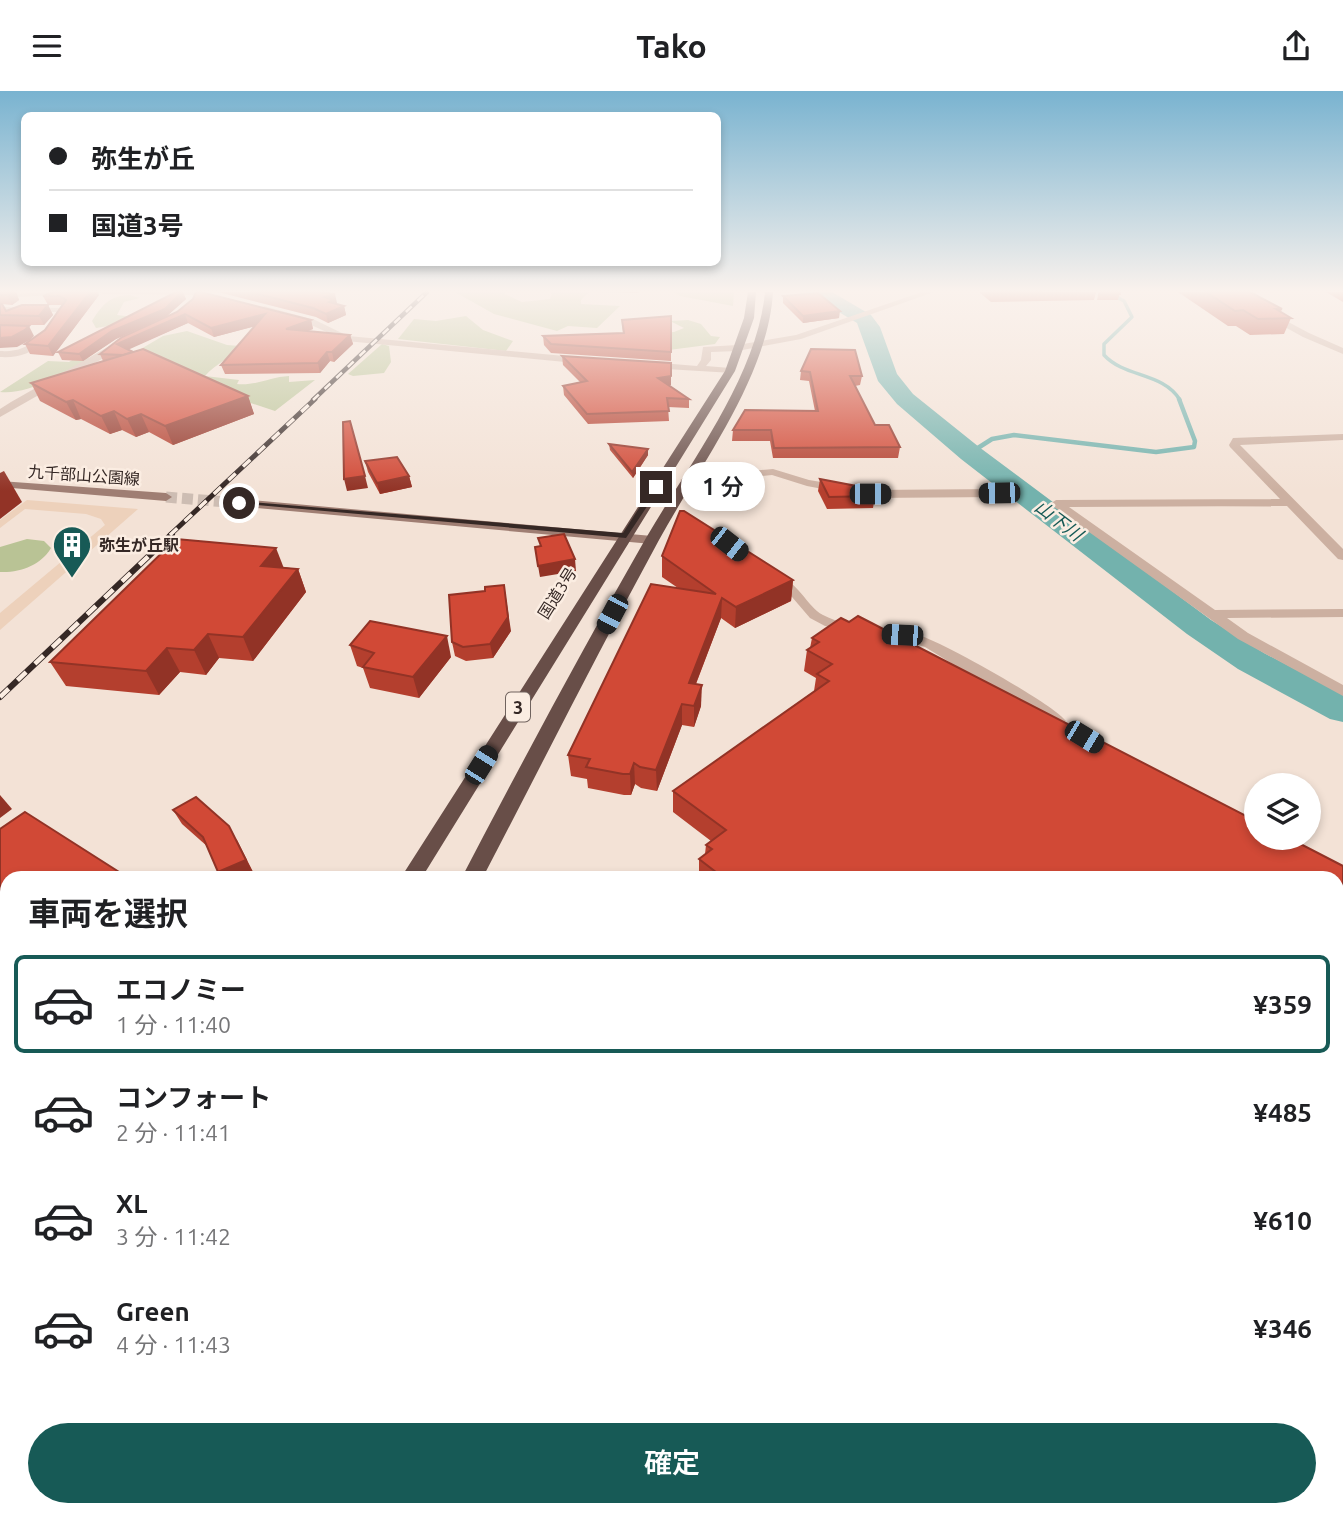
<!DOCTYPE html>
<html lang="ja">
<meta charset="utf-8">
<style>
:root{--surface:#fff;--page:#f2f2f2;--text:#202124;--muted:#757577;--line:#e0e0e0;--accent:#175a56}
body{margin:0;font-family:Ubuntu,"Noto Sans JP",sans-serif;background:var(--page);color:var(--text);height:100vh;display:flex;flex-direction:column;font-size:26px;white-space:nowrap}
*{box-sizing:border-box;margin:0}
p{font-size:23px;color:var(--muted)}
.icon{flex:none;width:38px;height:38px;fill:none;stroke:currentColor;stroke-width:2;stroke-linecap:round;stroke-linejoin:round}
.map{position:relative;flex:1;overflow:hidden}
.sheet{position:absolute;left:0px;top:780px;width:1344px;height:646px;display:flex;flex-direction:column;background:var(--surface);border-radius:21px 21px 0 0;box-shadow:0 4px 10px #0003}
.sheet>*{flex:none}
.hud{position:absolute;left:21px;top:21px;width:700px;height:154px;border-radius:10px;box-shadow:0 4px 10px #0003;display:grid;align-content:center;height:154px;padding:0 28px;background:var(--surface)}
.tools{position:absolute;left:1244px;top:682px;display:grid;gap:14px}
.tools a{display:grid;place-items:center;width:77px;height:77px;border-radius:50%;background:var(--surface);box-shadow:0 4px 10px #0003;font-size:35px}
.end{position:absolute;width:32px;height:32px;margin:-16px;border:9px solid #352825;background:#fff;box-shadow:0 0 0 4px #fff}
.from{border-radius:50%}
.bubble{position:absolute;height:49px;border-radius:24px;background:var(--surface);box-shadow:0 4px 10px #0003;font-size:23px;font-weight:600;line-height:49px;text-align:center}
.car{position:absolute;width:21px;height:42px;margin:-21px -10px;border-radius:9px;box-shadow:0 0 5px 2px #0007;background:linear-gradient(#222 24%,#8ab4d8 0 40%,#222 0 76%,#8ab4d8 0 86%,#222 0)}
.hud b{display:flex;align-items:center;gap:24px;height:66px;font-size:26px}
.hud b+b{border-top:2px solid var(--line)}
.hud i{width:18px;height:18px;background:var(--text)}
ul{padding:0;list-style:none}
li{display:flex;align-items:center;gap:21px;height:98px;margin:0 14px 10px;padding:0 14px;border:4px solid transparent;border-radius:10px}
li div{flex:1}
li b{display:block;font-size:26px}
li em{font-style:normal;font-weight:600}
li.active{border-color:var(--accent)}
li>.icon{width:63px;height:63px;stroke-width:1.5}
h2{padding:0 28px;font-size:32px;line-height:84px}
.cta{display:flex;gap:14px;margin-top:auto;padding:14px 28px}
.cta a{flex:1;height:80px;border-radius:42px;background:var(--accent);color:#fff;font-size:28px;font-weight:600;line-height:80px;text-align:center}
header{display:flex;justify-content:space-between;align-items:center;height:91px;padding:0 28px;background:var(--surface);font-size:32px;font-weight:600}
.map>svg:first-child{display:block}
.green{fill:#b9c395}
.plaza{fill:#edd1bb}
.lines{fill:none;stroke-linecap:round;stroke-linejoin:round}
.stream-far1{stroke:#73b2ad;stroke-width:3.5}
.stream{stroke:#73b2ad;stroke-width:4.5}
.river{fill:#73b2ad;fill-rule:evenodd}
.secondary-tunnel{stroke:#cdbdb3;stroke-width:11;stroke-dasharray:11 5;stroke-linecap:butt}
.minor{fill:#ccb0a1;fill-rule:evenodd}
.secondary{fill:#9f7e73;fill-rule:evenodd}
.trunk{fill:#684e48;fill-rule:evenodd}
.rail-far2-casing{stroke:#352825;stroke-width:4.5}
.rail-far1-casing{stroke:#352825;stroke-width:5}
.rail-casing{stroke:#352825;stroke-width:6}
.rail-far2{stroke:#fbede2;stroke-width:2.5;stroke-dasharray:8;stroke-linecap:butt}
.rail-far1{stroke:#fbede2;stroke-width:3.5;stroke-dasharray:10;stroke-linecap:butt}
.rail{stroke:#fbede2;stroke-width:4.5;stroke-dasharray:12;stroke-linecap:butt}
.wall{fill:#b43f2e}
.shaded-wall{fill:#923326}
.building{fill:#d14936;stroke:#923326;stroke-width:2}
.route{fill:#352825}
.labels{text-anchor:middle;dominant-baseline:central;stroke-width:5;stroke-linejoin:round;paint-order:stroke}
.far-street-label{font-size:16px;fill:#352825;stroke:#fbede2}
.far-poi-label{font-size:16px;font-weight:bold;fill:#352825;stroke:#fbede2;text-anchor:start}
.far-water-label{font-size:18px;font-style:italic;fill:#175a56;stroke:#fbede2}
.shield{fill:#fbede2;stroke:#70635e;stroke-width:2}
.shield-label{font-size:18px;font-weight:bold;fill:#352825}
</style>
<header><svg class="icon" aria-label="menu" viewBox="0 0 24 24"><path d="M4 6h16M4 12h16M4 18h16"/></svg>Tako<svg class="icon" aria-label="share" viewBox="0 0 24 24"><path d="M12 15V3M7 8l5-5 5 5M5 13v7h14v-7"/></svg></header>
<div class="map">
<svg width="1343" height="1425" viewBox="0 0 1343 1425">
<rect width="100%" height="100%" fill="#f3e2d6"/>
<g class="green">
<polygon points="455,201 505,201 505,203 522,211 550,208 552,201 589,201 581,209 581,213 620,215 597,237 568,235 557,240 494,223"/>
<polygon points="674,201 734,201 733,215 680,205"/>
<path d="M130,204l10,3 -16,4 -7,13 17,2 -13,7 -25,4 -4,-7c11,-17 17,-25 38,-26z"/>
<polygon points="466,225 483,239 513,250 506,260 398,248 414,228 436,230"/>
<polygon points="688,229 701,233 711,245 720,246 715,253 669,259 646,242 674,241 684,237 670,230"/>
<path d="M187,240l40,14 13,1c-9,12 -25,18 -35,30l34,4 -2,4c19,2 33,-7 52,-8v6l26,-2 -40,31 -58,-19 -13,-16 -70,-23 29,-17z"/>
<polygon points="382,253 389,255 391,271 384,282 353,285 348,283"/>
<path d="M83,262l7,6c-27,13 -59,36 -90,33l48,-31 21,1z"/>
<path d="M27,448l17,2 7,7c-10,17 -31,25 -51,24v-25z"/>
</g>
<polygon class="plaza" points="27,409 138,418 0,539 0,522 105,434 101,428 86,423 25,418 0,437 0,429"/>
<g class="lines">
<path class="stream-far1" d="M1108,201l16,9 8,16 -28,27v11c21,23 59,17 76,45"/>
<polyline class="stream" points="970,362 992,348 1014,344 1156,361 1194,356 1195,350 1179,308"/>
<polygon class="river" points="806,201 832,201 871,224 880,236 897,283 913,303 979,356 1211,529 1264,562 1343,603 1343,631 1330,628 1238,578 1187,543 961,368 897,313 878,290 857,232"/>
<polyline class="secondary-tunnel" points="166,406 239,412"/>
<g class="minor">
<polygon points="77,201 73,203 0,207 0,203"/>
<polygon points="99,201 202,201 221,206 217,208 194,204 103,203"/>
<polygon points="922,201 934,201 801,248 737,260 711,261 711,269 706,275 730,277 733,278 733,282 649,277 644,274 649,271 697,275 701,269 703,256 737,254 796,244"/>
<polygon points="1222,201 1232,201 1309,242 1343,257 1343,263 1303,246"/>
<polygon points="264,215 315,229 348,245 586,267 591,270 586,273 346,250 309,233 261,219"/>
<path d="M0,216l64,1 4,2c-21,28 -30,49 -68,47v-6c32,2 39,-16 58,-39l-58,-1z"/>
<polygon points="120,249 124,252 123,254 109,264 0,326 0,318 11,311"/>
<polygon points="1343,343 1343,349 1240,354 1343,458 1343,469 1338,468 1287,415 1069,416 1215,519 1343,518 1343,526 1227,527 1248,542 1343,594 1343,605 1238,548 1050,413 1056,409 1280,408 1230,356 1229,354 1233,347"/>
<polygon points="773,378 809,389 870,399 999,398 1005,402 999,406 870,407 807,395 772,384 686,392 680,389 686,386"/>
<path d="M774,483c25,7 32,32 49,41 28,15 64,12 95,20 23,6 135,69 148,86l-8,5 -6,-1 -127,-78 -23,-7 -77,-14 -15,-8 -18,-21 -23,-16 -2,-3z"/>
<polygon points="1337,1279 1343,1280 1343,1308 1337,1307"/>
</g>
<g class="secondary">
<polygon points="0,390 166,402 172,406 166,410 0,396"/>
<polygon points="239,408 652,445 658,449 652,453 235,415 235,409"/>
</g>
<g class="trunk">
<polygon points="748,201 756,201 754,227 735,280 421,788 400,788 725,280 744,227"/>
<path d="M765,201h8c-5,85 -73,173 -114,248 -61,112 -118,226 -177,339h-21c60,-115 121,-229 185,-341 43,-74 111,-161 119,-246z"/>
<polygon points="10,1419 46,1419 43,1425 8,1425"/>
<polygon points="114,1419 149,1419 146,1425 112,1425"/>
</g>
<g class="rail-far2-casing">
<polyline id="rail-far2" points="313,309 427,201"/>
</g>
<g class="rail-far1-casing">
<polyline id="rail-far1" points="170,444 315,308"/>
</g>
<g class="rail-casing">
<polyline id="rail" points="0,606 172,443"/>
</g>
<use href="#rail-far2" class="rail-far2"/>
<use href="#rail-far1" class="rail-far1"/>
<use href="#rail" class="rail"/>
</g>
<g class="wall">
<polygon points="0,201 16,201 19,209 12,214 2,213 6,220 48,214 43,205 99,204 53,265 30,263 25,253 45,239 62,214 48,214 53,224 44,234 0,234"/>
<polygon points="176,201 183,201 186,208 167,225 116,248 83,270 62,269 58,261"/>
<polygon points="218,201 320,201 337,212 336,213 344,215 346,224 328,232 316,226"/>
<polygon points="596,201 639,201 638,202"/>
<polygon points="979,201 1096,201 1094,209 991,211"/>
<polygon points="1099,201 1120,201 1118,209 1097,209"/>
<polygon points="1178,201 1250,201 1282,218 1281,221 1291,227 1284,243 1250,244 1236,235 1228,235"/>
<polygon points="1326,201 1343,201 1343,211"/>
<polygon points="783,205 839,227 803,232 783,212"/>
<polygon points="177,221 311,229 313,238 307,240 350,244 353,253 334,271 330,270 320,282 225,283 221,274 255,235 214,246 188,232 128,258 248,305 254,323 173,354 149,341 136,346 122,339 110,343 81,328 76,329 40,310 31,292 103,270 100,263"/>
<polygon points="671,225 671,270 551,262 544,254 543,245 623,242 622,229"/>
<polygon points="562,265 671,294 669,295 689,308 689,317 668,316 669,330 588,333 564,304 563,295 580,291 563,274"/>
<polygon points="801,280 862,285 860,294 855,295 875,334 900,356 898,367 773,367 770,350 732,350 733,339 815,320 809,290 800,289"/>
<polygon points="609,353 648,358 648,364 633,387 610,359"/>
<polygon points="365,370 409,385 412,396 380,403 368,381"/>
<polygon points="820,388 875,405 873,417 827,418 818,400"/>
<polygon points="662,465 793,489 791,510 735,537 721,527 696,593 701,615 694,636 682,634 657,700 641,697 635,693 631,704 624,704 588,697 587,688 571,685 568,664 678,497 662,486"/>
<polygon points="283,476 298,478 306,501 253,570 219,567 206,584 180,581 159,604 66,595 50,571"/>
<polygon points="511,540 493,567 466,570 455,565 452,551"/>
<polygon points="812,547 1337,788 699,788 699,768 705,763 706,754 711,750 673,721 673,700 814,600 816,587 804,580 807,559 810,557"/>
<polygon points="350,554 451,566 419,607 370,597 363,577 357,575"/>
<polygon points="173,719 237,749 254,783 208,756 182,733"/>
<polygon points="0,738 7,788 7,836 0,832"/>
<polygon points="7,911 7,1140 0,1138 0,921"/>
</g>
<g class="shaded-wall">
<polygon points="12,201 16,201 19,209 12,214 7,204"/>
<polygon points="90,201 98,201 99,204 53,265 48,255"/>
<polygon points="182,201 186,208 167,225 116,248 83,270 79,263 112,240"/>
<polygon points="335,203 337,212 334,213 344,215 346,224 328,232 326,223 325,206"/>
<polygon points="48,214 53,224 44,234 39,225"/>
<polygon points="840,220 839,227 803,232 803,225"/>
<polygon points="185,223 188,232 121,262 117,253"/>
<polygon points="265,223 268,232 214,246 211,237"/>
<polygon points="311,229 313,238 289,247 286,238"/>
<polygon points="29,235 34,245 30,249 17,256 0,257 0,247"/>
<polygon points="350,244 353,253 334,271 332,261"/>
<polygon points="327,261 330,270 320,282 318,272"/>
<polygon points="671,285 671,294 658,297 658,287"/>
<polygon points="248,305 254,323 173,354 165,335"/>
<polygon points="73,309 81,328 76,329 66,311"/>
<polygon points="114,320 122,339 110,343 101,325"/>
<polygon points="141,323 149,341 136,346 127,328"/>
<polygon points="648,358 648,364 633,387 632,381"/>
<polygon points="4,380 22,411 0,428 0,382"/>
<polygon points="365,385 368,397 347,400 344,388"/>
<polygon points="409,385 412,396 380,403 377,392"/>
<polygon points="276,457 285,480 261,475"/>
<polygon points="575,468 576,480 540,486 538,475"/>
<polygon points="298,478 306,501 253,570 243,546"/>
<polygon points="793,489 791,510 735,537 736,516"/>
<polygon points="504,494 511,540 493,567 490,553"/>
<polygon points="722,507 721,527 688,613 689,592"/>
<polygon points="208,543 219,567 206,584 194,559"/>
<polygon points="447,545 451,566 419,607 413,586"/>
<polygon points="167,557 180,581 159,604 146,580"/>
<polygon points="702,594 701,615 694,636 694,615"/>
<polygon points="682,613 682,634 657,700 656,679"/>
<polygon points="634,672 635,693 631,704 630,683"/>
<polygon points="0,704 12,718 0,727"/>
<polygon points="229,735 254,783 244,788 222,788 218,781"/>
<polygon points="7,1115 7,1132 0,1128 0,1125"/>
</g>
<g class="building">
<polygon points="0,201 12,201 7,204 0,204"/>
<polygon points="53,201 90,201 48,255 25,253 45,239 66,209 60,205 43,205"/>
<polygon points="176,201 182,201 165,218 112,240 79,263 58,261"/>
<polygon points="196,201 201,201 311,229 286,238 350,244 332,261 327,261 318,272 221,274 265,223 211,237 185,223 117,253 133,261 123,264 100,263 122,246 177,221 193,208"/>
<polygon points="250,201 320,201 335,203 325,206 333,209 329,211 344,215 326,223 313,217"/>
<polygon points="992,201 1042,201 993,202"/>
<polygon points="1100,201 1120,201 1120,203 1099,204"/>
<polygon points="1206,201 1250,201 1282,218 1276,218 1291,227 1258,228 1243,219 1235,220"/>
<polygon points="818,202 840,220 803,225 783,205"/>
<polygon points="0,213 2,213 6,220 22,214 48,214 39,225 0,224"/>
<polygon points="671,225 671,261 551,253 543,245 624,242 622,229"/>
<polygon points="0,234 29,235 25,239 12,246 0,247"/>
<polygon points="143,258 248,305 165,335 141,323 127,328 114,320 101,325 73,309 66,311 31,292"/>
<polygon points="811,258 855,259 862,285 850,285 875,334 889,334 900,356 774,357 771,339 733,339 745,319 818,320 810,281 801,280"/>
<polygon points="562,265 671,272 671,285 658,287 689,308 667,307 669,320 587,323 563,295 587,290"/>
<polygon points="350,330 365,385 344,388 343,331"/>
<polygon points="609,353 648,358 632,381"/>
<polygon points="397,366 409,385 377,392 365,370"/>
<polygon points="820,388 872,398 875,405 829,406"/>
<polygon points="680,420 684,420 793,489 736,516 722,507 689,592 702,594 694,615 682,613 656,679 640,676 634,672 630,683 623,683 586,676 590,668 568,664 651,493 716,503 662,465"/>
<polygon points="564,443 575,468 538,475 535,456 541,455 538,447"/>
<polygon points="176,448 276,457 261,475 298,478 243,546 208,543 194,559 167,557 146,580 50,571"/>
<polygon points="504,494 508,526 490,553 463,556 452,551 449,504 485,500 485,496"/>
<polygon points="858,525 1256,730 1256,747 1289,747 1343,775 1343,811 1337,821 1337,788 725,788 699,768 712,758 706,754 726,739 673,700 829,590 817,583 832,573 807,559 819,551 812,547 841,527 849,531"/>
<polygon points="370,530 447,545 413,586 363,576 374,562 350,554"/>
<polygon points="196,706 229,735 246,769 218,781 203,746 173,719"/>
<polygon points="25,721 130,788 7,788 7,825 0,821 0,738"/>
<polygon points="1337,898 1343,902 1343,949 1337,960"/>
<polygon points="7,911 7,1115 0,1125 0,921"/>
<polygon points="1337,1008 1343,1012 1343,1176 1339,1186 1337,1185"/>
<polygon points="1231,1419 1326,1419 1328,1425 1167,1425"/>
</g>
<linearGradient id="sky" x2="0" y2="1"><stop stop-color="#79b3d0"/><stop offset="0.5" stop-color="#faf2ed"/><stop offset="1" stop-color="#faf2ed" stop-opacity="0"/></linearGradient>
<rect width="1343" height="400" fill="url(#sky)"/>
<polygon class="route" points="654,394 660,396 626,447 235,412 239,410 623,442"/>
<defs>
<g id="building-pin" transform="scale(2.0125)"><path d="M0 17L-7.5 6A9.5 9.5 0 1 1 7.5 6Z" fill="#175a56" stroke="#fbede2"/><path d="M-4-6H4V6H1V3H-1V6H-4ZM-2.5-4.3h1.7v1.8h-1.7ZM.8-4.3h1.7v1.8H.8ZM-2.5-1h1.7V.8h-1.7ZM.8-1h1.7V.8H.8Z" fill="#fff"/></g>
</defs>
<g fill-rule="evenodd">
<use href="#building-pin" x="72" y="454"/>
</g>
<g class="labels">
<g class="far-street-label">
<text transform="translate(84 384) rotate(4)">九千部山公園線</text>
<text transform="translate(557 502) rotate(-58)">国道3号</text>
</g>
<g class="far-poi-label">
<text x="99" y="454">弥生が丘駅</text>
</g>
<g class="far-water-label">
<text transform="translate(1059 429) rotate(37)">山下川</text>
</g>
<rect class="shield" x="506" y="601.5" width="24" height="29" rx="5"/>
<g class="shield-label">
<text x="518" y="616">3</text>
</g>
</g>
</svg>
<div class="tools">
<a><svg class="icon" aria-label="layers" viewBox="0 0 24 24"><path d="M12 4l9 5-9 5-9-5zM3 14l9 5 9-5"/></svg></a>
</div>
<i class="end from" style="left:239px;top:412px"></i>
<i class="end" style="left:656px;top:396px"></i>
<div class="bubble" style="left:681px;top:371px;width:84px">1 分</div>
<i class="car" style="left:999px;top:402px;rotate:269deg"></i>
<i class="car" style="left:870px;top:403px;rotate:90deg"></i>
<i class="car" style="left:729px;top:453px;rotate:128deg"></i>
<i class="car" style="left:612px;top:523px;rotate:208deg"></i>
<i class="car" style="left:902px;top:544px;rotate:273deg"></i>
<i class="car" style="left:1084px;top:646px;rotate:121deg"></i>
<i class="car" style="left:481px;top:674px;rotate:32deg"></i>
<div class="hud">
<b><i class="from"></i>弥生が丘</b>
<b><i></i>国道3号</b>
</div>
<section class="sheet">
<h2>車両を選択</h2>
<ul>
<li class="active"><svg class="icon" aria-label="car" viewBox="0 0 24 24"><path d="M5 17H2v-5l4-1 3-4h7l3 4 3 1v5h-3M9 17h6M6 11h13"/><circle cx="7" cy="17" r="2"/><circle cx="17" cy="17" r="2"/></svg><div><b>エコノミー</b><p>1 分 · 11:40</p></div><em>¥359</em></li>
<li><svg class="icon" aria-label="car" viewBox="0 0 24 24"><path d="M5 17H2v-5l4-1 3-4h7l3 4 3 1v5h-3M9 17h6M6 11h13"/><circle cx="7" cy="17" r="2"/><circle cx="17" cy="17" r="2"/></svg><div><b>コンフォート</b><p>2 分 · 11:41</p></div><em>¥485</em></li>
<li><svg class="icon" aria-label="car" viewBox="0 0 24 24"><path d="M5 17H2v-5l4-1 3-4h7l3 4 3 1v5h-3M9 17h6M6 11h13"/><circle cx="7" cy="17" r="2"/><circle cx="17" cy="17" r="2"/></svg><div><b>XL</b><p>3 分 · 11:42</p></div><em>¥610</em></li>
<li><svg class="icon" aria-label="car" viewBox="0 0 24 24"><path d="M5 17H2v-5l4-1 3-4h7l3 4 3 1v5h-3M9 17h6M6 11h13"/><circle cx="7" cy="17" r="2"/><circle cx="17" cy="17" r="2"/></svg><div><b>Green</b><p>4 分 · 11:43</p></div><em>¥346</em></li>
</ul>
<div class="cta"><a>確定</a></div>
</section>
</div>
